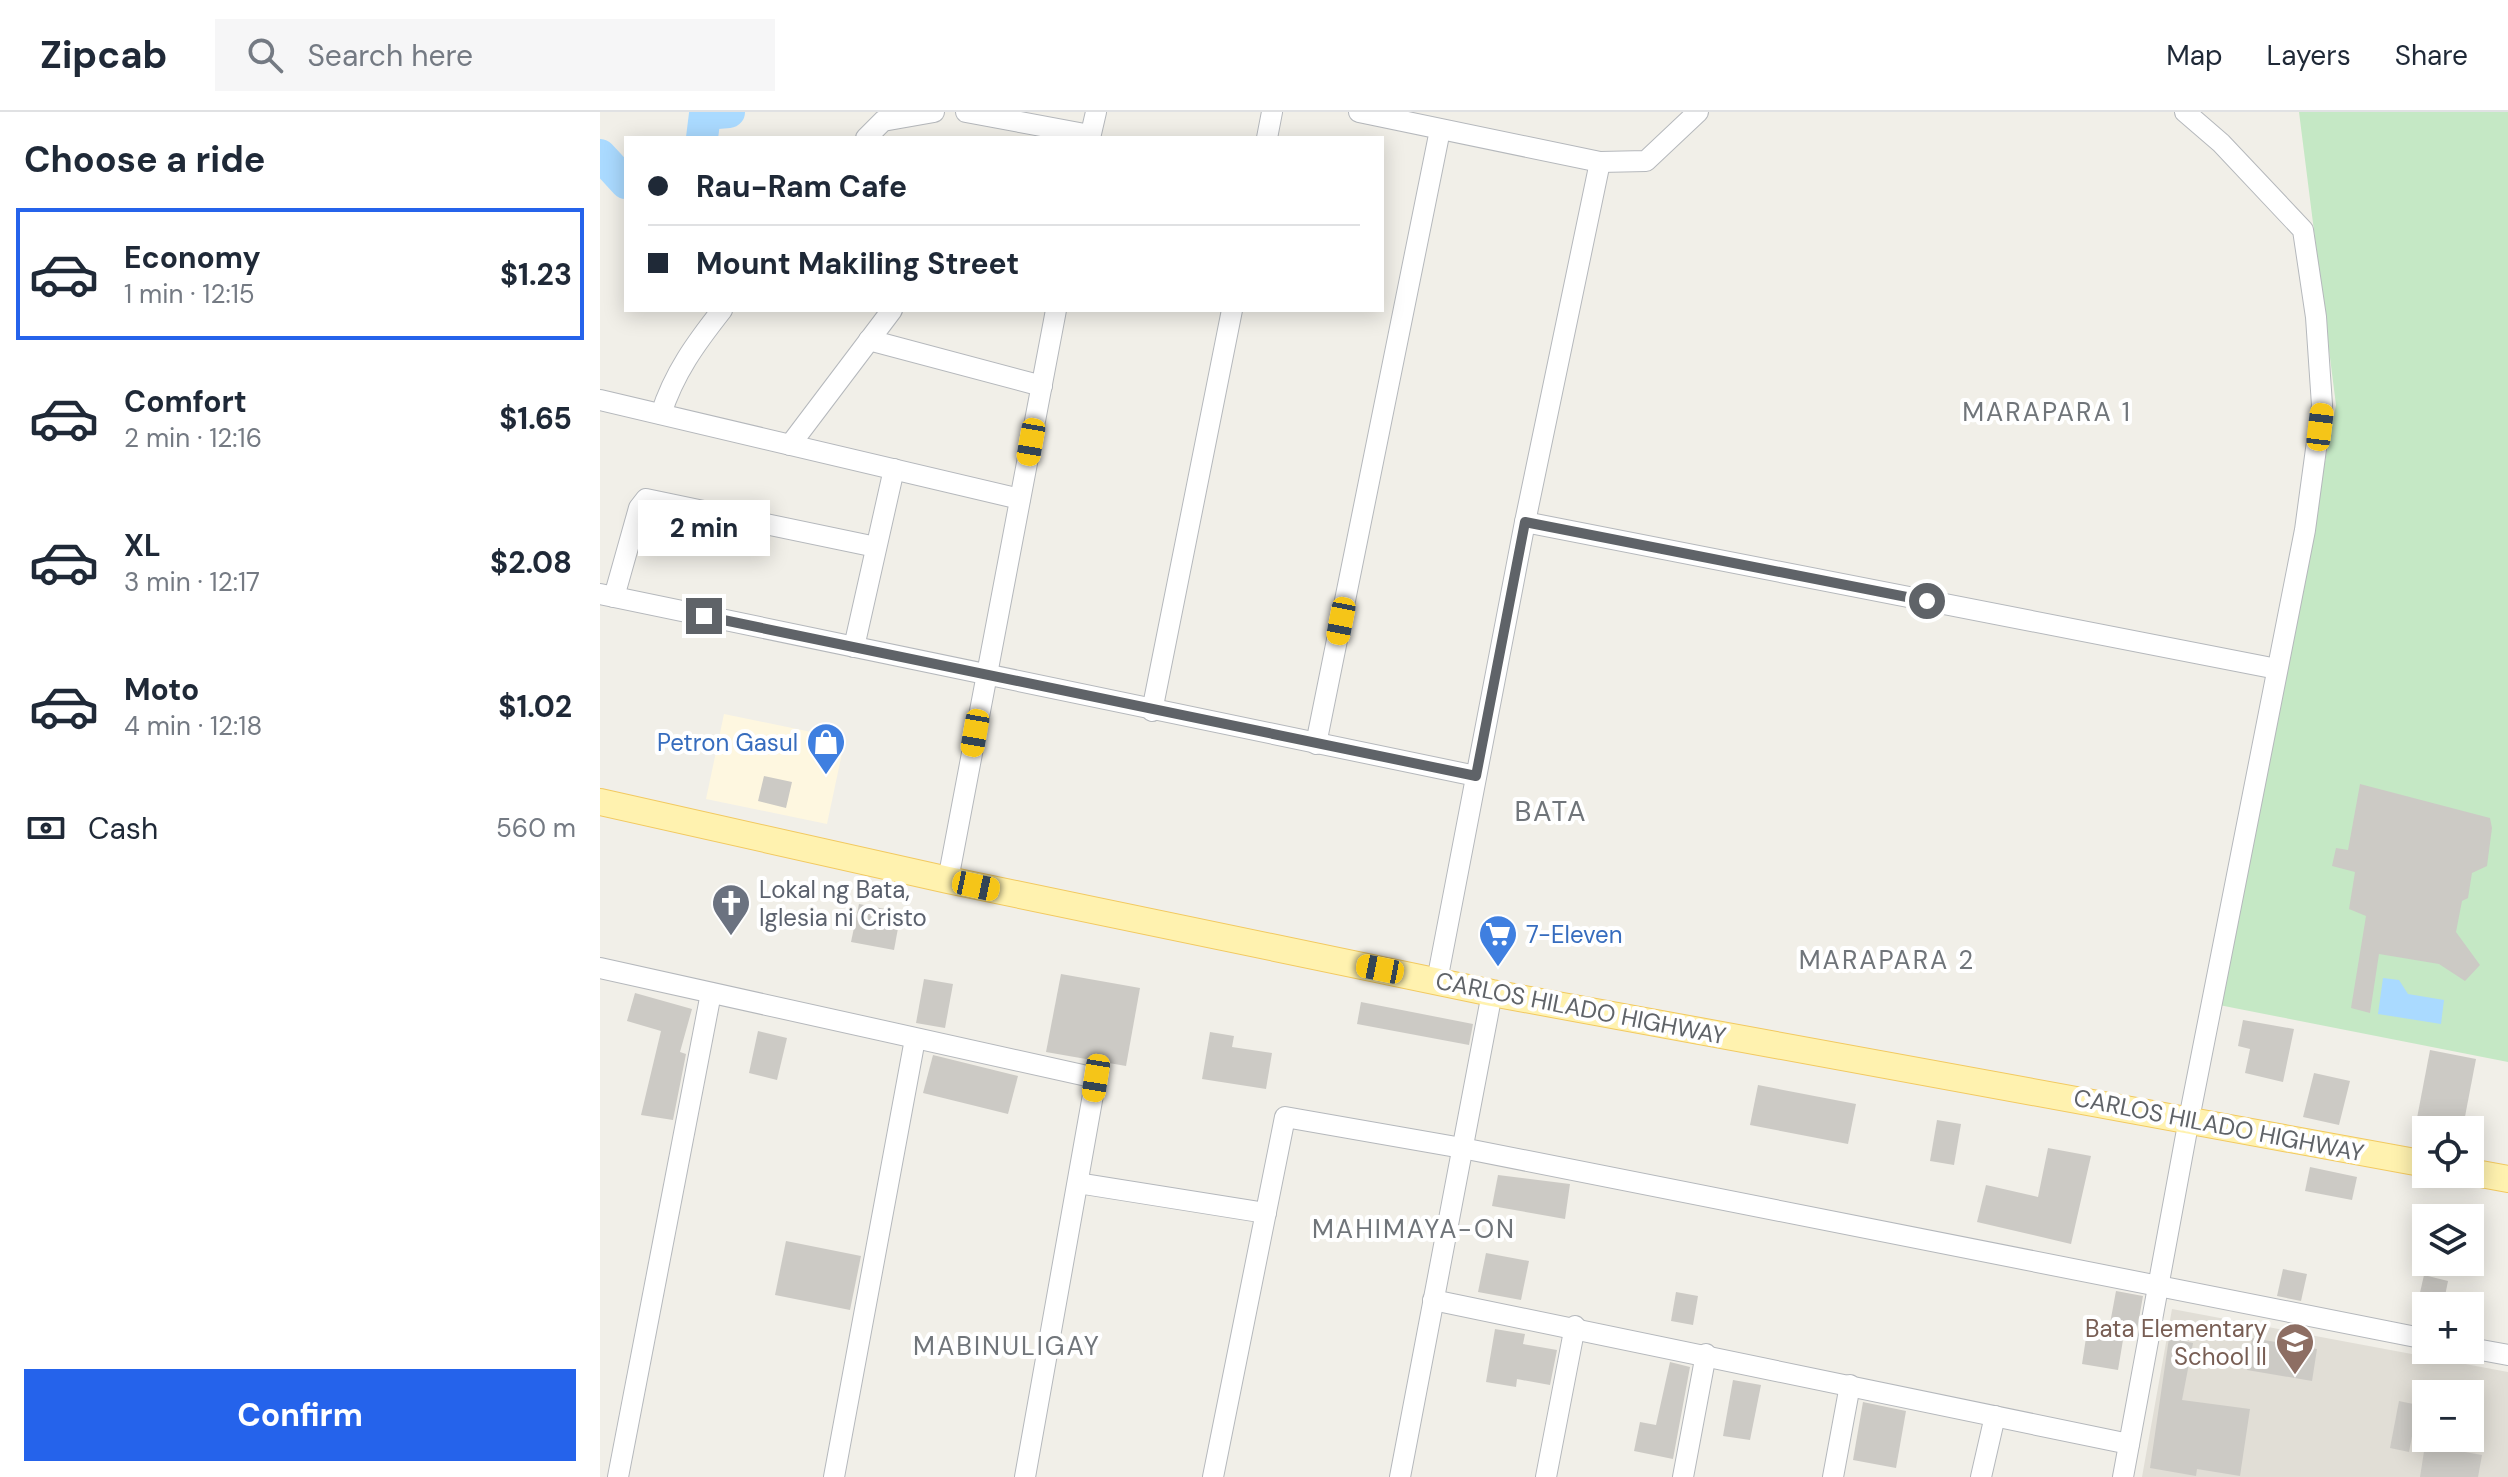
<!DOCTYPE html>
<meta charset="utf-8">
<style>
:root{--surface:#fff;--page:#f6f6f7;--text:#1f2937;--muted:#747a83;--line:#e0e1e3;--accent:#2563eb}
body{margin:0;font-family:"DM Sans",sans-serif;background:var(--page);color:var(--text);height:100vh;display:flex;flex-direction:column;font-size:30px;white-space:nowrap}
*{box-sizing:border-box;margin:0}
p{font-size:26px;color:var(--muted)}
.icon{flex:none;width:44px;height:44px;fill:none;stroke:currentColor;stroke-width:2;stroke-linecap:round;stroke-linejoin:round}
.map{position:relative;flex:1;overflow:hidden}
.details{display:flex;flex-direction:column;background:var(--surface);width:600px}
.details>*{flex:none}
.banner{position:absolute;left:24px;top:24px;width:760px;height:176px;border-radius:0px;box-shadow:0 4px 20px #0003;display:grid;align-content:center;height:176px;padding:0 24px;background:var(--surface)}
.buttons{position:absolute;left:1812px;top:1004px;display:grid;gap:16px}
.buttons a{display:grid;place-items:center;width:72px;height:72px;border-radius:0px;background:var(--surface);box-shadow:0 4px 20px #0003;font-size:40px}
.end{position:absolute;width:36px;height:36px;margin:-18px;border:10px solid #5f6368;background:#fff;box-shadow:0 0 0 4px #fff}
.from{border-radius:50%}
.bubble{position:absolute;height:56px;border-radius:0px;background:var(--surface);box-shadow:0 4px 20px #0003;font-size:26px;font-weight:700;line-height:56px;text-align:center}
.car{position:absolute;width:24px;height:48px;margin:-24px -12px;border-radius:10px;box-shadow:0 0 6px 2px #0007;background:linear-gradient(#f5c518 24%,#345 0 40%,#f5c518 0 76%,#345 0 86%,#f5c518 0)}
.banner b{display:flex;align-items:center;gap:28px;height:76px;font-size:30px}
.banner b+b{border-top:2px solid var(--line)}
.banner i{width:20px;height:20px;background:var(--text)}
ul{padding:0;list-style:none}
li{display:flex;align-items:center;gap:24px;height:132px;margin:0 16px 12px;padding:0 8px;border:4px solid transparent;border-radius:0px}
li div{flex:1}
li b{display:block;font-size:30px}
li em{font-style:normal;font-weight:700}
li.selected{border-color:var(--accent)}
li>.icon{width:72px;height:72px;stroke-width:1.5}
h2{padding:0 24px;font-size:36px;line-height:96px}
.pay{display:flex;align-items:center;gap:20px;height:88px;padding:0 24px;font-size:30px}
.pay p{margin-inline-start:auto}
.button{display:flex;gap:16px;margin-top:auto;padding:16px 24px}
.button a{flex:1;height:92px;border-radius:0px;background:var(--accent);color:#fff;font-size:32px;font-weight:700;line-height:92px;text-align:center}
header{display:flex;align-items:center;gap:48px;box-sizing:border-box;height:112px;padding:0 40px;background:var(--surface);border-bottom:2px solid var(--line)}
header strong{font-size:38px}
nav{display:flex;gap:44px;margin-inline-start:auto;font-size:28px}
.search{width:560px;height:72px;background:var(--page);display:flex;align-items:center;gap:20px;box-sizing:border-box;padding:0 28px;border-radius:0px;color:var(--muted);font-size:30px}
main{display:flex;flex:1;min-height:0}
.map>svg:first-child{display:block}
.commercial{fill:#fef7e0}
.education{fill:#e1ded6;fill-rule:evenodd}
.green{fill:#c5e8c5}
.water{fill:#aadaff}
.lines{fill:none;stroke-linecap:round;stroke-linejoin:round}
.river{stroke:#aadaff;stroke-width:32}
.building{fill:#cccac5}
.minor-casing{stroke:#b5b8bc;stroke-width:22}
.major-casing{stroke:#f2c960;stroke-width:28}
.minor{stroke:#fff;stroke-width:20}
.major{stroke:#fff2af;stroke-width:26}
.route{stroke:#5f6368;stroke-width:10}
.labels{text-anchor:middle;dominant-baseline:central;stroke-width:8;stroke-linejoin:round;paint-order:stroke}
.shop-label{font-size:24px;fill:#366cbe;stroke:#fff;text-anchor:end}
.worship-label{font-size:24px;fill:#5b616d;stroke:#fff;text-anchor:start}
.street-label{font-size:24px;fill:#5f6368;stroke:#fff}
.education-label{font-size:24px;fill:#785e54;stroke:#fff;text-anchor:end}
.neighbourhood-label{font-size:26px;letter-spacing:2px;fill:#70757a;stroke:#fff}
.quarter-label{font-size:28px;letter-spacing:2px;fill:#70757a;stroke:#fff}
</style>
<header>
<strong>Zipcab</strong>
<div class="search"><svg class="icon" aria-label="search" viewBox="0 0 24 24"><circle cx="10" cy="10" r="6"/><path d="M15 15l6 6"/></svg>Search here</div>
<nav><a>Map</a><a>Layers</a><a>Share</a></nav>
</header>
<main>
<section class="details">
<h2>Choose a ride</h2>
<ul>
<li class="selected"><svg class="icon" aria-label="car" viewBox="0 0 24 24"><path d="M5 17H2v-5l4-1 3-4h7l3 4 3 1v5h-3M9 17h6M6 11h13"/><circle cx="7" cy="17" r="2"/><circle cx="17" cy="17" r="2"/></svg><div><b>Economy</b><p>1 min · 12:15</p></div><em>$1.23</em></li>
<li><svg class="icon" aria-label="car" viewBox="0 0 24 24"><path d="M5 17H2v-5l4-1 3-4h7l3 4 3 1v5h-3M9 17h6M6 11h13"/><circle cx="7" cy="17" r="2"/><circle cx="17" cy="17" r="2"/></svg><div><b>Comfort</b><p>2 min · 12:16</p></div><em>$1.65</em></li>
<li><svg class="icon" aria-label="car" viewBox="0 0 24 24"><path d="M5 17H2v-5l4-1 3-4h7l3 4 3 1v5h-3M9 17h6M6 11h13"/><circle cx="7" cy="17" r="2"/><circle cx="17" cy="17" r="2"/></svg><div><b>XL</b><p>3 min · 12:17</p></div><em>$2.08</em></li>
<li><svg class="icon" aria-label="car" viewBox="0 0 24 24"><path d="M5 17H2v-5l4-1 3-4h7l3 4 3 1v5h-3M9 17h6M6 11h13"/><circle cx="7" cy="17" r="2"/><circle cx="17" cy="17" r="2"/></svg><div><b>Moto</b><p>4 min · 12:18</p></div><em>$1.02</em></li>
</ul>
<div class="pay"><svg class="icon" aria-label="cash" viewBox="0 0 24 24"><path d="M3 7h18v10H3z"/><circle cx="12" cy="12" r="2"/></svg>Cash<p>560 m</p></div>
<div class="button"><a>Confirm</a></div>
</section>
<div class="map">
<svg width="1908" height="1365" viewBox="0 0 1908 1365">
<rect width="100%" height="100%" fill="#f1efe8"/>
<polygon class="commercial" points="124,602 245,627 227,712 106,687"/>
<path class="education" d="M1572,1197l336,63v105h-366zM1826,1282h44v44h-44z"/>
<polygon class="green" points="1699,0 1908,0 1908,950 1619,893 1736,293"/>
<polygon class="water" points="1783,866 1799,868 1808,882 1844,888 1841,912 1778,902"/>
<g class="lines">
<g class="river">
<polyline points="102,26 105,2 129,0"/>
<polyline points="0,43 26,71"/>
</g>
</g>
<g class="building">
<polygon points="164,664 192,670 186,696 158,689"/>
<polygon points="1760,672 1890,706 1892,716 1887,754 1872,761 1868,786 1862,789 1856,820 1880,853 1865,869 1839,852 1779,842 1770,901 1751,896 1766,804 1749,797 1755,760 1732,754 1736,736 1748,738"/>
<polygon points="259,792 301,800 294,838 251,830"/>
<polygon points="461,862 540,876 526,954 446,940"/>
<polygon points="324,867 353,872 345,916 316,911"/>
<polygon points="35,881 92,897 80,940 86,942 73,1008 41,1003 61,919 27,909"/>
<polygon points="761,890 873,912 869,933 757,912"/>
<polygon points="1643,908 1694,917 1683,970 1645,961 1650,937 1638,934"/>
<polygon points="158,919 187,926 177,968 149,961"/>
<polygon points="610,920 634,924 632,935 672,941 666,977 602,967"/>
<polygon points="1830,938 1876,947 1863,1015 1817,1006"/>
<polygon points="333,943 418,964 408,1002 323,981"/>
<polygon points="1714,961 1750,969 1739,1013 1703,1005"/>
<polygon points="1158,973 1256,992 1248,1032 1150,1013"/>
<polygon points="1337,1008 1361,1012 1354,1053 1330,1049"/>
<polygon points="1448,1036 1491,1044 1471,1132 1377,1110 1386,1073 1438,1085"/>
<polygon points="1710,1055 1757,1065 1752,1088 1705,1079"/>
<polygon points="898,1063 970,1072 965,1107 892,1094"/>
<polygon points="186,1129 261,1144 250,1198 175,1183"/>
<polygon points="886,1141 929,1149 921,1188 878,1180"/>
<polygon points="1683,1157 1707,1162 1701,1189 1677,1184"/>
<polygon points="1824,1163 1848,1169 1843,1194 1817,1194"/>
<polygon points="1516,1179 1543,1184 1537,1218 1525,1216 1518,1258 1482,1252 1488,1213 1509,1217"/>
<polygon points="1076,1180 1098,1184 1093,1213 1071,1209"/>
<polygon points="895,1217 925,1222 923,1232 957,1238 950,1273 917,1267 916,1275 886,1270"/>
<polygon points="1569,1226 1593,1231 1582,1288 1650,1297 1640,1364 1597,1357 1596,1364 1550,1356"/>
<polygon points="1652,1226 1717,1237 1712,1269 1647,1258"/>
<polygon points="1070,1250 1090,1255 1073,1347 1034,1339 1040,1310 1056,1313"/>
<polygon points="1133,1268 1161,1273 1150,1328 1123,1324"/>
<polygon points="1799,1289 1818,1293 1809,1340 1790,1336"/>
<polygon points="1263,1290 1306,1299 1296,1356 1253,1348"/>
<polygon points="1825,1333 1882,1343 1878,1365 1820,1365"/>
</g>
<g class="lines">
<g class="minor-casing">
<g id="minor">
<polyline points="366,0 490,23"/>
<polyline points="759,0 1000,50 1046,49 1098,0"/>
<polyline points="266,26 283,9 334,0"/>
<polyline points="490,26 496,0"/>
<polyline points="667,26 672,0"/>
<polyline points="269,228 442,274"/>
<polyline points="0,288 420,387"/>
<path d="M61,302c13,-41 35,-71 61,-104"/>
<polyline points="190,333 292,198"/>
<polyline points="925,410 1677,557"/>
<polyline points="0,482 876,664"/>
<polyline points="14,485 39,396 46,387 276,435"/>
<polyline points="254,535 294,357"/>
<polyline points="552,599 632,198"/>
<polyline points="716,632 840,18"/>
<polyline points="348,768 456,198"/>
<polyline points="0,856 496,966 425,1365"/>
<polyline points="837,869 925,410 1000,50"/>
<polyline points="478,1071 666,1101"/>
<polyline points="833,1188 1529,1332"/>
<polyline points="1870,1236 1908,1243"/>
<polyline points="18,1365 111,881"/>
<polyline points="234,1365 315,927"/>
<polyline points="613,1365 685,1005 862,1036 1826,1227"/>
<polyline points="800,1365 892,881"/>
<polyline points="946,1365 975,1214"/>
<polyline points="1083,1365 1106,1242"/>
<polyline points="1233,1365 1250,1273"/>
<polyline points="1381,1365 1395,1304"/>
<polyline points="1523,1365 1589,1007 1705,418 1722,293 1716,205 1703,118 1621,31 1585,0"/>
</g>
</g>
<g class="major-casing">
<g id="major">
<polyline points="0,690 348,768 892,881 1826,1052"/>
<polyline points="1870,1060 1908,1067"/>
</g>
</g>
<use href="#minor" class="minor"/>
<use href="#major" class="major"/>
</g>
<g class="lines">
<polyline class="route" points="104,504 876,664 925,410 1327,489"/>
</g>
<defs>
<g id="shop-pin" transform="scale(2)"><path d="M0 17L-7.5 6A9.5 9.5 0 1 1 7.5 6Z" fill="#3f7fe0" stroke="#fff"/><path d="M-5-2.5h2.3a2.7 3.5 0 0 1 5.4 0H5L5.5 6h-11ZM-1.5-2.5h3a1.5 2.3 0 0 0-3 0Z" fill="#fff"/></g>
<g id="church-pin" transform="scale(2)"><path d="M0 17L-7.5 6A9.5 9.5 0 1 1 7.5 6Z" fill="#6b7280" stroke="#fff"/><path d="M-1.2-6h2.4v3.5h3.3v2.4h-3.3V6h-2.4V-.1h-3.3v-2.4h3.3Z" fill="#fff"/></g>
<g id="supermarket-pin" transform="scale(2)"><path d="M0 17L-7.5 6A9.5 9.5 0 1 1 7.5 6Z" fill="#3f7fe0" stroke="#fff"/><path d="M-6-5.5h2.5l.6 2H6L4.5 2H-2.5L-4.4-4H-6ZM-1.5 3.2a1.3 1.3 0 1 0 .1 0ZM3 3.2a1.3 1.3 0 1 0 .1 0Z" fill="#fff"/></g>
<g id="school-pin" transform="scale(2)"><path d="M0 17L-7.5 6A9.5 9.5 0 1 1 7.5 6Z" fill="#8d6e63" stroke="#fff"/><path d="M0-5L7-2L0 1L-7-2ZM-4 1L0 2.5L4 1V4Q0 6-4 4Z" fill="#fff"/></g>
</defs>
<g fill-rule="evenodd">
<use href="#shop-pin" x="226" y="630"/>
<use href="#church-pin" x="131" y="791"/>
<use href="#supermarket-pin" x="898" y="822"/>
<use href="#school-pin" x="1695" y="1230"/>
</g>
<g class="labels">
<g class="shop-label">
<text x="198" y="630">Petron Gasul</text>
<text x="926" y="822" text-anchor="start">7-Eleven</text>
</g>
<g class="worship-label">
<text x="159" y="777">Lokal ng Bata,<tspan x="159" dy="28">Iglesia ni Cristo</tspan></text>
</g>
<g class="street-label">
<text transform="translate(981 896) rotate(11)">CARLOS HILADO HIGHWAY</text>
<text transform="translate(1619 1013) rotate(11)">CARLOS HILADO HIGHWAY</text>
</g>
<g class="education-label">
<text x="1667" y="1216">Bata Elementary<tspan x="1667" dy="28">School II</tspan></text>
</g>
<g class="neighbourhood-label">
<text x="1447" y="300">MARAPARA 1</text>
<text x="1287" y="848">MARAPARA 2</text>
<text x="814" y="1117">MAHIMAYA-ON</text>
<text x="407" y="1234">MABINULIGAY</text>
</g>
<g class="quarter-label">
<text x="951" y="699">BATA</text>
</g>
</g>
</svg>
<div class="buttons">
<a><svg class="icon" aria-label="locate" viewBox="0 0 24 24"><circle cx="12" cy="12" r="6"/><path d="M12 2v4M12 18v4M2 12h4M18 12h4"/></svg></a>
<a><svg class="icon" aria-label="layers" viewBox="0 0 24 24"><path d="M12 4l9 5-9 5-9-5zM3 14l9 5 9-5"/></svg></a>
<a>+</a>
<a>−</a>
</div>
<i class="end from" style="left:1327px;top:489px"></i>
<i class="end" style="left:104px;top:504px"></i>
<div class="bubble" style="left:38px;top:388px;width:132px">2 min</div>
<i class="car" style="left:1720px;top:315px;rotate:7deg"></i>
<i class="car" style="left:431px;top:330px;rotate:190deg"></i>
<i class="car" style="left:741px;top:509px;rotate:191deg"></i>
<i class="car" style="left:375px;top:621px;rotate:190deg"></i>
<i class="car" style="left:376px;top:774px;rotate:102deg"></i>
<i class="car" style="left:780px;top:857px;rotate:281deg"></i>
<i class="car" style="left:496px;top:966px;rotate:189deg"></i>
<div class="banner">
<b><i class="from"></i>Rau-Ram Cafe</b>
<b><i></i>Mount Makiling Street</b>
</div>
</div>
</main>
